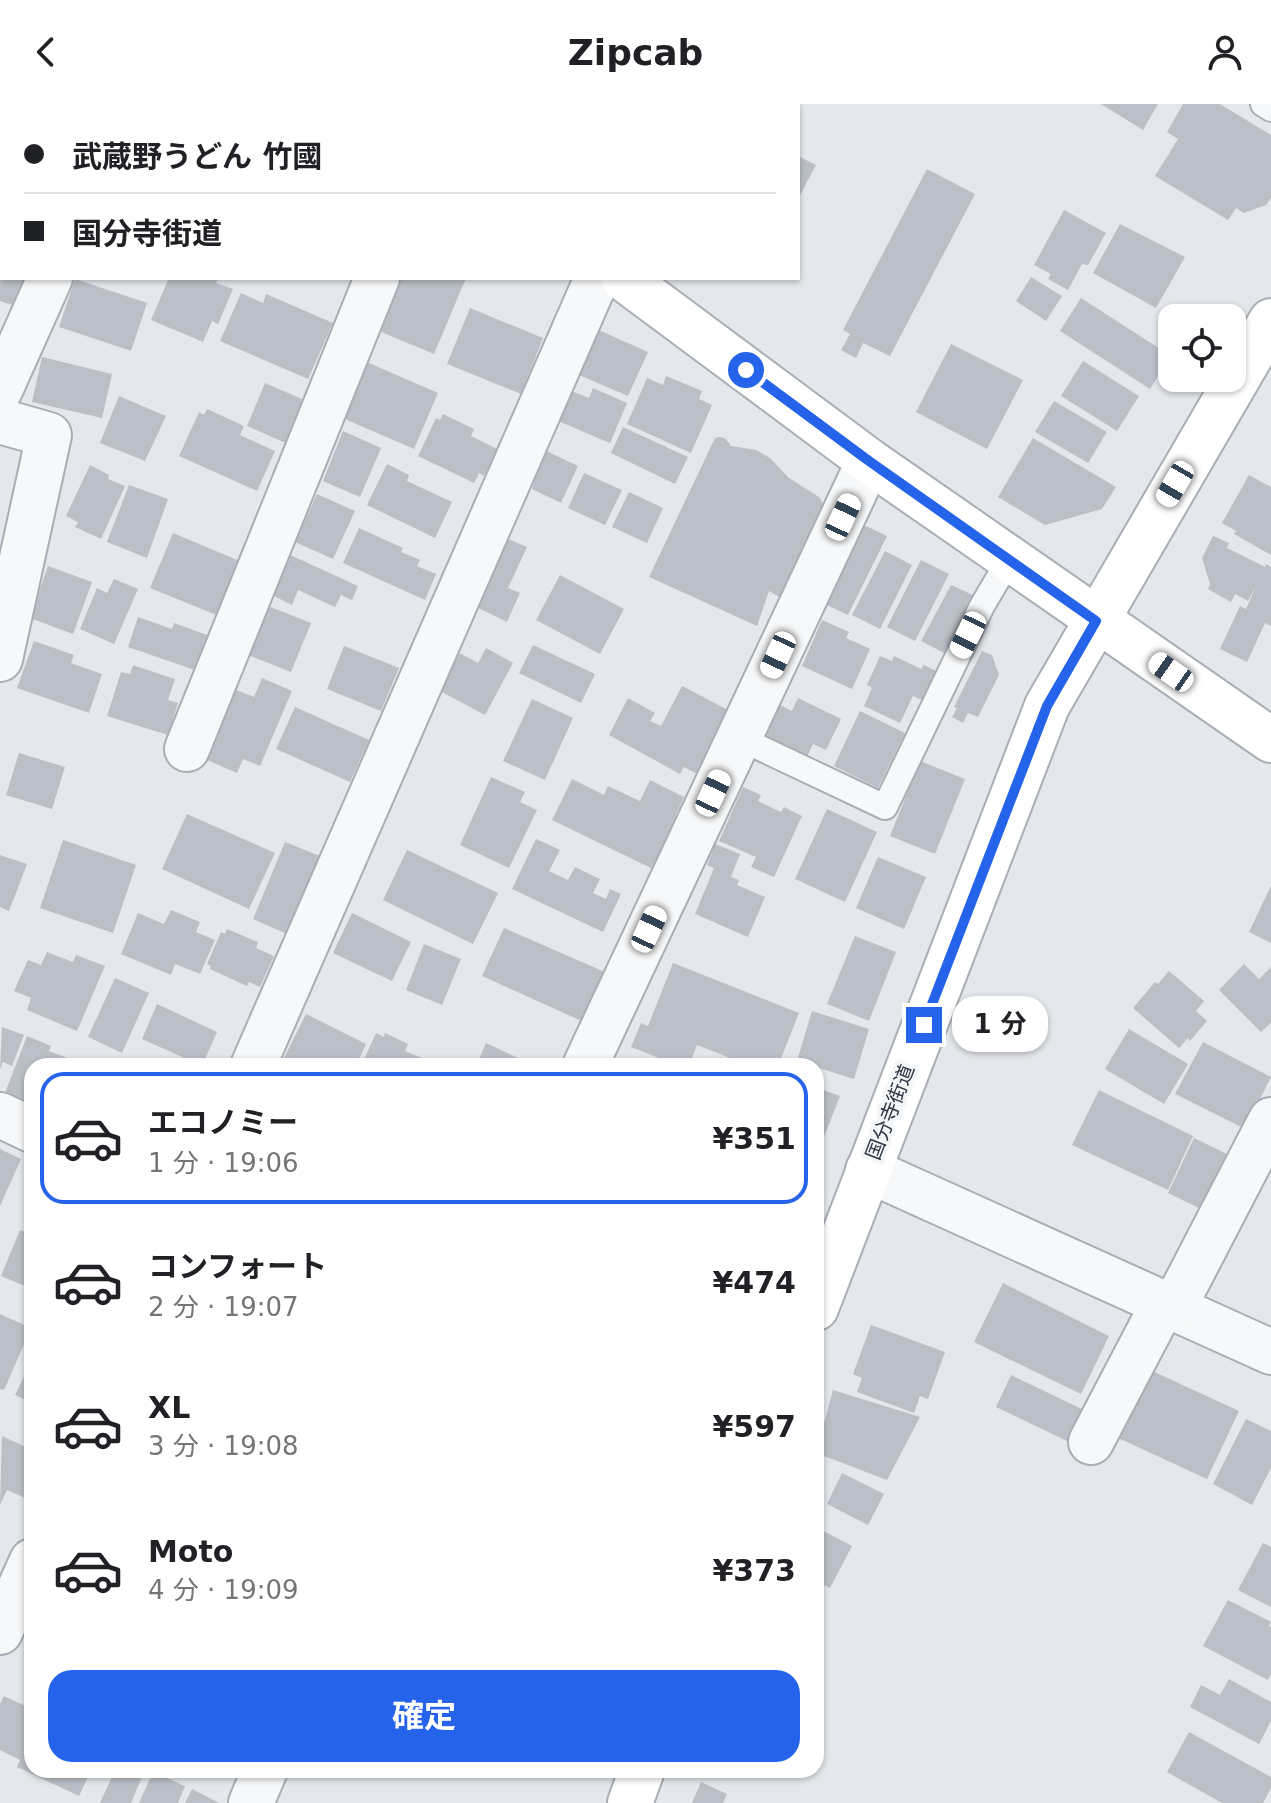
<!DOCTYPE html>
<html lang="ja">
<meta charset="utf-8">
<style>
:root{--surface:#fff;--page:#f6f6f6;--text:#202124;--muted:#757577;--line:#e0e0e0;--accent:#2563eb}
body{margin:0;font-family:"DejaVu Sans","Noto Sans JP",sans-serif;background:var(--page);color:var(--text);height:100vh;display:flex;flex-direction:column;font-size:30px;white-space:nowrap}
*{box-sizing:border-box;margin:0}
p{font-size:26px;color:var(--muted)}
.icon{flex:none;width:44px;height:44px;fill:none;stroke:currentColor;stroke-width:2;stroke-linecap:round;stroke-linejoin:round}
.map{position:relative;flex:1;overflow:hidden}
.side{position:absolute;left:24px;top:954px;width:800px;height:720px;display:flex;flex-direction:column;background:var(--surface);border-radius:24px;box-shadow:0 2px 6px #0004}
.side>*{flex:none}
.top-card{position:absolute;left:0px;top:0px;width:800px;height:176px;box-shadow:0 2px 6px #0004;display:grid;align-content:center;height:176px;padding:0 24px;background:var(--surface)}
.controls{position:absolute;left:1158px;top:200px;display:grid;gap:16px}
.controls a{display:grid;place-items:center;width:88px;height:88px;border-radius:16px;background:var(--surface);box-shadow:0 2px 6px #0004;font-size:40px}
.end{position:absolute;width:36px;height:36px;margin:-18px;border:10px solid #2563eb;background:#fff;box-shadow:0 0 0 4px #fff}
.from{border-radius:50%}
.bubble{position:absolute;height:56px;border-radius:24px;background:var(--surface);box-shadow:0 2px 6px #0004;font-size:26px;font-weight:700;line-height:56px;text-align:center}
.car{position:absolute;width:24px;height:48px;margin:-24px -12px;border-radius:10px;box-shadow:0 0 6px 2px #0007;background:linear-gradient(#fff 24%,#345 0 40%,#fff 0 76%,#345 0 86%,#fff 0)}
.top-card b{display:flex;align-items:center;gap:28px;height:76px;font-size:30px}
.top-card b+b{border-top:2px solid var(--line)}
.top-card i{width:20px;height:20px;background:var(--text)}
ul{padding:14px 0 0;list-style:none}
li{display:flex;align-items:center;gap:24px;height:132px;margin:0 16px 12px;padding:0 8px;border:4px solid transparent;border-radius:24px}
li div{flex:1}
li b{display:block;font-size:30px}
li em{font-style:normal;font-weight:700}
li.selected{border-color:var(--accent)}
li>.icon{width:72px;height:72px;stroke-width:1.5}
.button{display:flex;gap:16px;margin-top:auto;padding:16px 24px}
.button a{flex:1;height:92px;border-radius:24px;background:var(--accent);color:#fff;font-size:32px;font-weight:700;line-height:92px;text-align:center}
header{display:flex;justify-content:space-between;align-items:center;height:104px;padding:0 24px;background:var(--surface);font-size:36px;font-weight:700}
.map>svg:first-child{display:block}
.building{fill:#bbc0c8}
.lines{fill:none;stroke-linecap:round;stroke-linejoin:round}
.service-casing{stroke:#a9aeb5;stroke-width:28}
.minor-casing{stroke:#a9aeb5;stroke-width:48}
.secondary-casing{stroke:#a9aeb5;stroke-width:48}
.service{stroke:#f7f8f9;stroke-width:24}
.minor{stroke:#f7f8f9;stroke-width:44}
.secondary{stroke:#fff;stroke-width:44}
.route{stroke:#2563eb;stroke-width:10}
.labels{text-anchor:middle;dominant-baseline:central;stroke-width:8;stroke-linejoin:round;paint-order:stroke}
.street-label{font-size:20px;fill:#2c3443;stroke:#f4f6f8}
</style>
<header><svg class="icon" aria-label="back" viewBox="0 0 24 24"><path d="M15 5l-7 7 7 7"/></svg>Zipcab<svg class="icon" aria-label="person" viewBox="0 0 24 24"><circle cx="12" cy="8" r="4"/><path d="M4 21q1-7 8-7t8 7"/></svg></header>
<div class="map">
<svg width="1271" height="1699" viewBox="0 0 1271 1699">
<rect width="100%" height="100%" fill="#e4e7eb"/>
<g class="building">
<polygon points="1101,0 1158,0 1143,26"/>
<polygon points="1183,0 1220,0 1271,31 1271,94 1266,101 1244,109 1236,104 1228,116 1155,72 1178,35 1167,28"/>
<polygon points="798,52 816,61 798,95"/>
<polygon points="927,65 975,90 890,252 863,239 856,254 841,246 850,230 843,226"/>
<polygon points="1064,106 1106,129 1088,161 1082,160 1068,186 1048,175 1051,170 1034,161"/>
<polygon points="1120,120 1185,153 1156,204 1093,169"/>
<polygon points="1031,173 1062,192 1046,217 1016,197"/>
<polygon points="0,174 35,174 16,202 0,197"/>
<polygon points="169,174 218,174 216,179 233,185 218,220 212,217 203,238 151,216"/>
<polygon points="396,174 466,174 434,250 374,225"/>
<polygon points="75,175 147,199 131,247 59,223"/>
<polygon points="241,189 263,199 266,190 333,219 308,275 220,237"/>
<polygon points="1081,194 1171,252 1150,285 1060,227"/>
<polygon points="470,204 543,234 521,290 447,260"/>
<polygon points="592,223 648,248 628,292 572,268"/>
<polygon points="951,240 1023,276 987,345 916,308"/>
<polygon points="42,253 112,270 102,314 32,298"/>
<polygon points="362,256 438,289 414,345 338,312"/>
<polygon points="1083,257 1139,292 1117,327 1061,292"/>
<polygon points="666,272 702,287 699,295 712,301 691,349 627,320 647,274 663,281"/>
<polygon points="265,279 309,298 290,341 247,322"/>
<polygon points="564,284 589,294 593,284 627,299 610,339 551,314"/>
<polygon points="119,292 166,312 145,357 100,339"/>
<polygon points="1054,297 1107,328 1088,359 1035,328"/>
<polygon points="207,305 244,322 240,331 275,347 257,387 179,352 199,308 204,311"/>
<polygon points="443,310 474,325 471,332 497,345 484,372 479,369 474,379 418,352 436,314 440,316"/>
<polygon points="623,323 688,353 675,380 611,349"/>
<polygon points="343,327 381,344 360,393 323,377"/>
<polygon points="719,333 725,334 731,342 756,346 770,354 789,374 819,393 827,406 786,497 769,487 757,522 649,473 715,334"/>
<polygon points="1033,334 1116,383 1102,405 1045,421 998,393"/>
<polygon points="538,343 578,362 561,399 532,385 534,379 523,374"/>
<polygon points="387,360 409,371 407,377 452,398 435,434 367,401"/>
<polygon points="90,361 109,371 108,375 125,382 101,435 75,423 78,418 66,412"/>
<polygon points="584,369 622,386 605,421 568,404"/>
<polygon points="1249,371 1271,383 1271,451 1234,430 1236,427 1222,419"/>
<polygon points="129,381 168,395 147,454 107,438"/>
<polygon points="629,388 663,404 647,439 612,423"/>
<polygon points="317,390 355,407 333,455 295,438"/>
<polygon points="864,421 887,432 848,511 825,500"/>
<polygon points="359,424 403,444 401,448 420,456 417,462 436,470 425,496 343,459"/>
<polygon points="173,429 242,458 219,512 150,484"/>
<polygon points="501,432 527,443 508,484 520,489 507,518 470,500"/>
<polygon points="1213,432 1229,439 1227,444 1265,463 1266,460 1271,463 1271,522 1265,519 1247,558 1220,545 1240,502 1246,505 1256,482 1248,497 1235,490 1231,498 1208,485 1210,480 1202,454"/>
<polygon points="885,447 912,461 880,525 852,511"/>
<polygon points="288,450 358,482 352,496 341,491 335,503 298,486 292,501 270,490"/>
<polygon points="921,456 949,470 915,537 887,523"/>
<polygon points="48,462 92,478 73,530 30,514"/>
<polygon points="560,471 624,505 600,550 536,516"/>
<polygon points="114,475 138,485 114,540 80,525 97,484 107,489"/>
<polygon points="951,481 975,492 946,550 921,537"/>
<polygon points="263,500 311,519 291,568 243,549"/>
<polygon points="138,513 172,525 174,519 207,531 195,566 128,543"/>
<polygon points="822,516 849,528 846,534 870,545 852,585 802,562"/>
<polygon points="34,537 74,551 71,559 102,570 89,609 17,584"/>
<polygon points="533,541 595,570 581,599 519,569"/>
<polygon points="344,542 399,564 381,607 327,585"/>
<polygon points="486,544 513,559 485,611 440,587 460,549 478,559"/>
<polygon points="982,547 992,551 999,571 978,613 968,609 963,619 952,613 957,604 954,603"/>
<polygon points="880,552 892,557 894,552 921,565 924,561 936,567 922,596 913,592 900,619 864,602 872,584 867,581"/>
<polygon points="133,561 175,575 168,596 178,599 168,631 107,612 121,568 130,570"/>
<polygon points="262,574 292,587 260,662 243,655 237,669 205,655 234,585 254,593"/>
<polygon points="682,582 730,607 697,670 684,663 680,670 609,631 628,594 655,609 650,617 661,622"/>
<polygon points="798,594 841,615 826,646 813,640 807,653 763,632 778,600 792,607"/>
<polygon points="532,595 573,614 545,676 503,657"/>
<polygon points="295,603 369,636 350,678 276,645"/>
<polygon points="860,607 905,629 878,684 834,662"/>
<polygon points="19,649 65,663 52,705 6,691"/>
<polygon points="920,657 965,675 935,750 890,732"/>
<polygon points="491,673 525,688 520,698 537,706 509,764 460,741"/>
<polygon points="572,675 604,691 608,682 640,697 650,676 684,693 675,713 679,716 655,766 552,716"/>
<polygon points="743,683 761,691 758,697 781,708 784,703 802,712 774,773 751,763 756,753 719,737"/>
<polygon points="827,705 877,728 845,798 795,775"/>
<polygon points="187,710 275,749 249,805 162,765"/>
<polygon points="536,735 560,746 549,767 568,776 575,763 600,775 593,789 606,795 610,785 621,790 603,828 512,785"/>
<polygon points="63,736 136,761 113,829 40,804"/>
<polygon points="285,738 320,752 287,830 253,815"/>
<polygon points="715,740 740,750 731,773 739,776 737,781 765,793 748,833 695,810 714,764 707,761"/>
<polygon points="407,746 498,789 473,840 383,796"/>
<polygon points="0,751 27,760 9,807 0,803"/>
<polygon points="878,753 926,773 904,825 856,804"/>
<polygon points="1271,782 1271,839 1249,828"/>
<polygon points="171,806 200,818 196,828 215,836 200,870 175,860 171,871 121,850 138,809 164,820"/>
<polygon points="352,809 411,838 392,877 333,849"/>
<polygon points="504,824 607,869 586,919 482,872"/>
<polygon points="227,825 258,838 256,844 274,852 260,883 249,878 247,882 210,865 211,862 207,860 221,828 225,830"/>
<polygon points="855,832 896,848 869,917 827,900"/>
<polygon points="424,840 461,855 442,901 406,886"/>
<polygon points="47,848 73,858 76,851 105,862 77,927 27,906 31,894 14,887 28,856 41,861"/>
<polygon points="673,859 799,909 778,962 750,962 697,941 689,962 679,962 631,943 641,919 648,922"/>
<polygon points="1244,860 1259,875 1271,863 1271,919 1261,928 1219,886"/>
<polygon points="1169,867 1204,897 1196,907 1207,917 1190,937 1188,934 1179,944 1133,904 1155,878 1158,880"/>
<polygon points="115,874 149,889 122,949 88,933"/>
<polygon points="157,900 217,928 202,962 142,935"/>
<polygon points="812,907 869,925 854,975 797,957"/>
<polygon points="306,910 366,940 356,962 280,962"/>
<polygon points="2,923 24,931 12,962 3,958 0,966"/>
<polygon points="1129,925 1188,960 1164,1000 1105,965"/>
<polygon points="376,929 384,933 385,929 408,940 405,947 422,954 419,962 361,962"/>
<polygon points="27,932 51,942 49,947 70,955 67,962 32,962 32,997 29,996 27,1003 3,994"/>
<polygon points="1203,938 1271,973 1245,1025 1175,990"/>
<polygon points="486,939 535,962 476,962"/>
<polygon points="816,983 840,992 816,1053"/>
<polygon points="1099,986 1193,1032 1168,1086 1072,1041"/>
<polygon points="1194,1034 1237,1055 1211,1110 1168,1089"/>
<polygon points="0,1045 21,1055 0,1102"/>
<polygon points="20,1126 32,1131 32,1185 1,1172"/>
<polygon points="1003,1179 1109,1232 1081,1290 974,1238"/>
<polygon points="0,1210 31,1224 4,1286 0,1285"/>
<polygon points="871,1221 945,1248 928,1295 920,1292 914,1309 857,1288 862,1274 853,1270"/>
<polygon points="32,1256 32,1299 15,1291"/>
<polygon points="1148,1265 1239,1307 1207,1375 1116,1333"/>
<polygon points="1011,1271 1086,1307 1071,1339 996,1303"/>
<polygon points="833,1286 920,1313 887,1376 816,1349"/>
<polygon points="1246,1315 1271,1327 1271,1364 1252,1401 1213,1380"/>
<polygon points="2,1332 32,1346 32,1397 7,1386 0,1401"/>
<polygon points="842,1369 884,1390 868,1421 827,1400"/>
<polygon points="816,1423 852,1442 830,1484 816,1477"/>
<polygon points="1263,1439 1271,1443 1271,1503 1238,1486"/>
<polygon points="1228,1496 1271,1518 1269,1522 1271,1523 1271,1570 1268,1576 1203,1542"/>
<polygon points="1229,1575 1271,1598 1271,1617 1259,1640 1190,1603 1201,1581 1220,1591"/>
<polygon points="4,1592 32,1605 32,1666 91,1666 79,1692 17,1663 20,1656 0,1646 0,1600"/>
<polygon points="1189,1628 1271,1673 1271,1684 1263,1699 1222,1699 1167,1668"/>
<polygon points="115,1666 145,1666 131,1699 100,1699"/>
<polygon points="153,1668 185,1682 178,1699 139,1699"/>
<polygon points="701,1678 727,1690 723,1699 692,1699"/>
<polygon points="192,1685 219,1699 185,1699"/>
</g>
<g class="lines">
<g class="service-casing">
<g id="service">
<polyline points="1263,0 1271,5"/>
<polyline points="739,634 885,703 982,502 1009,456"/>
</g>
</g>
<g class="minor-casing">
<g id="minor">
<polyline points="127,2 128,0"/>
<polyline points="0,286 50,174"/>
<polyline points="0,317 49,331 0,555"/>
<polyline points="187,645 377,174"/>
<polyline points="253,962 597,174"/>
<polyline points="585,962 869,357"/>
<polyline points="0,1011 32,1026"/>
<polyline points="868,1066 1271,1248"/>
<polyline points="1091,1338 1157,1212 1174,1203 1271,1016"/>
<polyline points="0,1528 32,1457"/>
<polyline points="251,1699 265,1666"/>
</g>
</g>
<g class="secondary-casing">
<g id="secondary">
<polyline points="392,0 395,2"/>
<polyline points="623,174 869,357 1271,636"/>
<polyline points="816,1204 1047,602 1271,217"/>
<polyline points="630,1699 642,1666"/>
</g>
</g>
<use href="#service" class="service"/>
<use href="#minor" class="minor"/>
<use href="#secondary" class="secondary"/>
</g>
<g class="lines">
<polyline class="route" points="746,266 869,357 1096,517 1047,602 924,921"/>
</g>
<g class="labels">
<g class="street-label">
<text transform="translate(890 1008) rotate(-69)">国分寺街道</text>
</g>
</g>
</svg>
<div class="controls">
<a><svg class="icon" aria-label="locate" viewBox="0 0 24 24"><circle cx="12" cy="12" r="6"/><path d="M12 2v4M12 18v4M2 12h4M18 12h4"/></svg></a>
</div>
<i class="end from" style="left:746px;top:266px"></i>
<i class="end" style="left:924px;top:921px"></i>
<div class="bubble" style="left:952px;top:892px;width:96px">1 分</div>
<i class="car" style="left:1175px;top:380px;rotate:210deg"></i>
<i class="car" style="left:843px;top:413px;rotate:25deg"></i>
<i class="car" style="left:968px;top:531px;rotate:206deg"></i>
<i class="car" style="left:778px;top:551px;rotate:205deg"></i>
<i class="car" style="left:1171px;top:568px;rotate:305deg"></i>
<i class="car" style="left:713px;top:689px;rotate:25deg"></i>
<i class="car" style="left:649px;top:825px;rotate:25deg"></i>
<div class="top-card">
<b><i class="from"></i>武蔵野うどん 竹國</b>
<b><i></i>国分寺街道</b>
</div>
<section class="side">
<ul>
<li class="selected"><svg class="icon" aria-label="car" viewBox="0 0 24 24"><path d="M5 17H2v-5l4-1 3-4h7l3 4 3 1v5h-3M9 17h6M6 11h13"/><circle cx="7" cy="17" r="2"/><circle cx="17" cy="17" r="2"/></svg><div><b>エコノミー</b><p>1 分 · 19:06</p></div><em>¥351</em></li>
<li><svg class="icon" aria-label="car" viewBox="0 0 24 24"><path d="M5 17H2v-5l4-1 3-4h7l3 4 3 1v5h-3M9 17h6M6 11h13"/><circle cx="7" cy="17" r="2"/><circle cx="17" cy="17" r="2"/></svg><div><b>コンフォート</b><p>2 分 · 19:07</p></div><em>¥474</em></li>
<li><svg class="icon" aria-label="car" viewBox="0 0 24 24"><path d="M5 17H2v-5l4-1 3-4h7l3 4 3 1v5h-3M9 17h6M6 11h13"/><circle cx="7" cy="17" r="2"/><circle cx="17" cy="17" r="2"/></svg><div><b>XL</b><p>3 分 · 19:08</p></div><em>¥597</em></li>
<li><svg class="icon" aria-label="car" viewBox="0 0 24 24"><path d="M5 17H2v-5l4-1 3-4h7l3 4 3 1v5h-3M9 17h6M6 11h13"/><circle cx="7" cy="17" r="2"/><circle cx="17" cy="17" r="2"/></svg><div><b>Moto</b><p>4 分 · 19:09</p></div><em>¥373</em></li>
</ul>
<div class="button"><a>確定</a></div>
</section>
</div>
